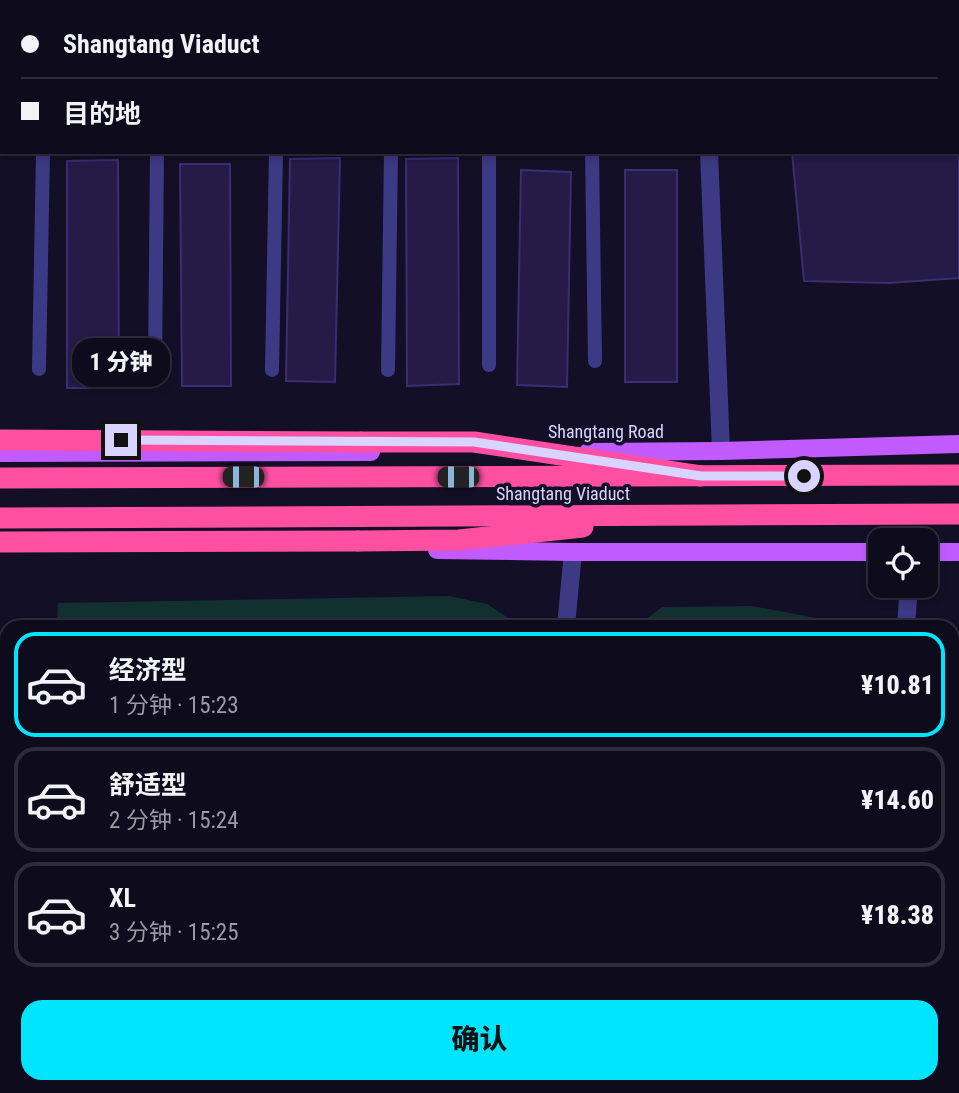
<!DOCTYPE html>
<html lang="zh">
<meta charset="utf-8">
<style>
:root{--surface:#0e0b1c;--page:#171425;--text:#f1f3f6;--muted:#9b9ba3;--line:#2e2b3b;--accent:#00e5ff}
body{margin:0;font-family:"Roboto Condensed","Noto Sans SC",sans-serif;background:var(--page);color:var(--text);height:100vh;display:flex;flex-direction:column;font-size:26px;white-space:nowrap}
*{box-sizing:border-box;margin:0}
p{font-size:23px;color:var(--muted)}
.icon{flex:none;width:38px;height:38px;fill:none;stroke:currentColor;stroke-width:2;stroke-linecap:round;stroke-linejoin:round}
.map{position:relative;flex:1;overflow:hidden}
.details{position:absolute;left:0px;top:620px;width:959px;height:474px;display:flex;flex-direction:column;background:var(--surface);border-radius:21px 21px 0 0;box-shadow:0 4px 10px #0003,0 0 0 2px var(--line)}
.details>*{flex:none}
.hud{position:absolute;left:0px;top:0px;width:959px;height:154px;box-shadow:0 4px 10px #0003,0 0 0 2px var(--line);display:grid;align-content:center;height:154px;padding:0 21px;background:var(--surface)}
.fabs{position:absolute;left:868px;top:528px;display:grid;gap:14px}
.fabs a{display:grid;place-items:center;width:70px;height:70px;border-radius:14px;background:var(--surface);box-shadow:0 4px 10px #0003,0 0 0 2px var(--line);font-size:35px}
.end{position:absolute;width:32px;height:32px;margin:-16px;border:9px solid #d9d4ff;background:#111;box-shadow:0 0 0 4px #111}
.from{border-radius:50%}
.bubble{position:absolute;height:49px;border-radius:21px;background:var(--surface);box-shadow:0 4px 10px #0003,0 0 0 2px var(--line);font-size:23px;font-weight:800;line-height:49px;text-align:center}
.car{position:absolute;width:21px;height:42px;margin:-21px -10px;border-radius:9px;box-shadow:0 0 5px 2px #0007;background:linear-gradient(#222 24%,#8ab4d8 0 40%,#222 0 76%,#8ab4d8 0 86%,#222 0)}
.hud b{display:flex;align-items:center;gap:24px;height:66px;font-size:26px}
.hud b+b{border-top:2px solid var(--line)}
.hud i{width:18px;height:18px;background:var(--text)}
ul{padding:12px 0 0;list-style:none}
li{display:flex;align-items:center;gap:21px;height:105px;margin:0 14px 10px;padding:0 7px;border:4px solid var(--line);border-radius:21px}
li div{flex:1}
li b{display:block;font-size:26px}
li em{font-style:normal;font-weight:800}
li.selected{border-color:var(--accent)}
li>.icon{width:63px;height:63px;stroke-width:1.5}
.action{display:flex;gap:14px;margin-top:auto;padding:14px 21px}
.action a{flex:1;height:80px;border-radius:21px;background:var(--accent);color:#111;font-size:28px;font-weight:800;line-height:80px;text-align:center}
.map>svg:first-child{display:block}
.green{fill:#12302f}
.building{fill:#241b47;stroke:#3b2d73;stroke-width:2}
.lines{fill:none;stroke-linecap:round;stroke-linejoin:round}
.lane{stroke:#3d3a85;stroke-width:14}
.street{stroke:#3d3a85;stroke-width:18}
.primary{stroke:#c25bff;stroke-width:18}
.highway{stroke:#ff4fa3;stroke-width:21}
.highway-bridge{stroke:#ff4fa3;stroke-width:21}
.route{stroke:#d9d4ff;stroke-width:9}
.labels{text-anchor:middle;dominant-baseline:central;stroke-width:7;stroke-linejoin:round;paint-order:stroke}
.street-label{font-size:18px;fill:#d9d4ff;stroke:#130f26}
</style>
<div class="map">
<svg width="959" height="1093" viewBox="0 0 959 1093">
<rect width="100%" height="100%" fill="#130f26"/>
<g class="green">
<polygon points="449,596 487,604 513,621 513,626 57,626 58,603"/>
<polygon points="752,606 811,617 837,626 637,626 662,607"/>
</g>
<g class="building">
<polygon points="792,152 959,152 959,278 889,283 804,281"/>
<polygon points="340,158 335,382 286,381 290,159"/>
<polygon points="458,158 459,384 407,386 406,159"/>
<polygon points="118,160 119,388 67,388 67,161"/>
<polygon points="180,164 230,164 231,386 182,386"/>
<polygon points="521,170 571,172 567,387 517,385"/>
<rect x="625" y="170" width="52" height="212"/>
</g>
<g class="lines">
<g class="lane">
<polyline points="177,0 177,2"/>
<polyline points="591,0 591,2"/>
<polyline points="46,2 46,0"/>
<polyline points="304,2 304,0"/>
<polyline points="461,2 461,0"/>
<polyline points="0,146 2,146"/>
<polyline points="489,152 489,365"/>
<polyline points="592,152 595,361"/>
<polyline points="155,368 157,152"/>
<polyline points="39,369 43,152"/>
<polyline points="272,370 276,152"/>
<polyline points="388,370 391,152"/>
<polyline points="952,755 956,726 959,726"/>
<polyline points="911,1087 911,1093"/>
<polyline points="186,1093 187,1090"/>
</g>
<g class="street">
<polyline points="703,0 704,2"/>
<polyline points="709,152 721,451"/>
<polyline points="566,626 573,552"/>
<polyline points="906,626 909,586"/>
<polyline points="524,1093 524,1087"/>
<polyline points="869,1093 869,1087"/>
</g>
<g class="primary">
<polyline points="588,452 721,451 959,444"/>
<polyline points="0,453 371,452"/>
<polyline points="437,550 573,552 880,552"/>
<polyline points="926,552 959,552"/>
</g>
<g class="highway">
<polyline points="0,440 361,442"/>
<polyline points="0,478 959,475"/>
<polyline points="0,518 959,514"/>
<polyline points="358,541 459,540 583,527"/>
</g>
<g class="highway-bridge">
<polyline points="361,442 474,442 701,476"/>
<polyline points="0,542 358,541"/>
</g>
</g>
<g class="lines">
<polyline class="route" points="121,440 474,442 701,476 804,476"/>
</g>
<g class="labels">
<g class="street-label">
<text x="606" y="431">Shangtang Road</text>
<text x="563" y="493">Shangtang Viaduct</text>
</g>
</g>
</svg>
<div class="fabs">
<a><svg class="icon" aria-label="locate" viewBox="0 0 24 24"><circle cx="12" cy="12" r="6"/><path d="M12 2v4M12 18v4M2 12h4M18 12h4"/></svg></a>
</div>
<i class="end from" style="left:804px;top:476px"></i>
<i class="end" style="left:121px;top:440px"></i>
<div class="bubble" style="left:72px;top:338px;width:98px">1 分钟</div>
<i class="car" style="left:243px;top:477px;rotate:270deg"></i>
<i class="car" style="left:458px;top:477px;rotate:270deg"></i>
<div class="hud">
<b><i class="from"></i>Shangtang Viaduct</b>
<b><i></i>目的地</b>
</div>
<section class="details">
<ul>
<li class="selected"><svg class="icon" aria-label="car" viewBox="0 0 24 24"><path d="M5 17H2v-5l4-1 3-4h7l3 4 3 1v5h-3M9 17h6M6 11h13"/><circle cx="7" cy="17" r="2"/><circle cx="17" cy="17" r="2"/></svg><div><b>经济型</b><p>1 分钟 · 15:23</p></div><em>¥10.81</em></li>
<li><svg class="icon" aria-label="car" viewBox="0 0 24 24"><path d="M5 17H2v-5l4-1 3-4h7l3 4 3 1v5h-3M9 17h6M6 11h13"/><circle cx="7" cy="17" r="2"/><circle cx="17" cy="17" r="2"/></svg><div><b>舒适型</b><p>2 分钟 · 15:24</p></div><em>¥14.60</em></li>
<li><svg class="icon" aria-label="car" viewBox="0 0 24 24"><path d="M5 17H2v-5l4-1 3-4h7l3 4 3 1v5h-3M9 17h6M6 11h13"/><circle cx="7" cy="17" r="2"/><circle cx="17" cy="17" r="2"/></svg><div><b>XL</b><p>3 分钟 · 15:25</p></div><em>¥18.38</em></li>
</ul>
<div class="action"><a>确认</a></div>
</section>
</div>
